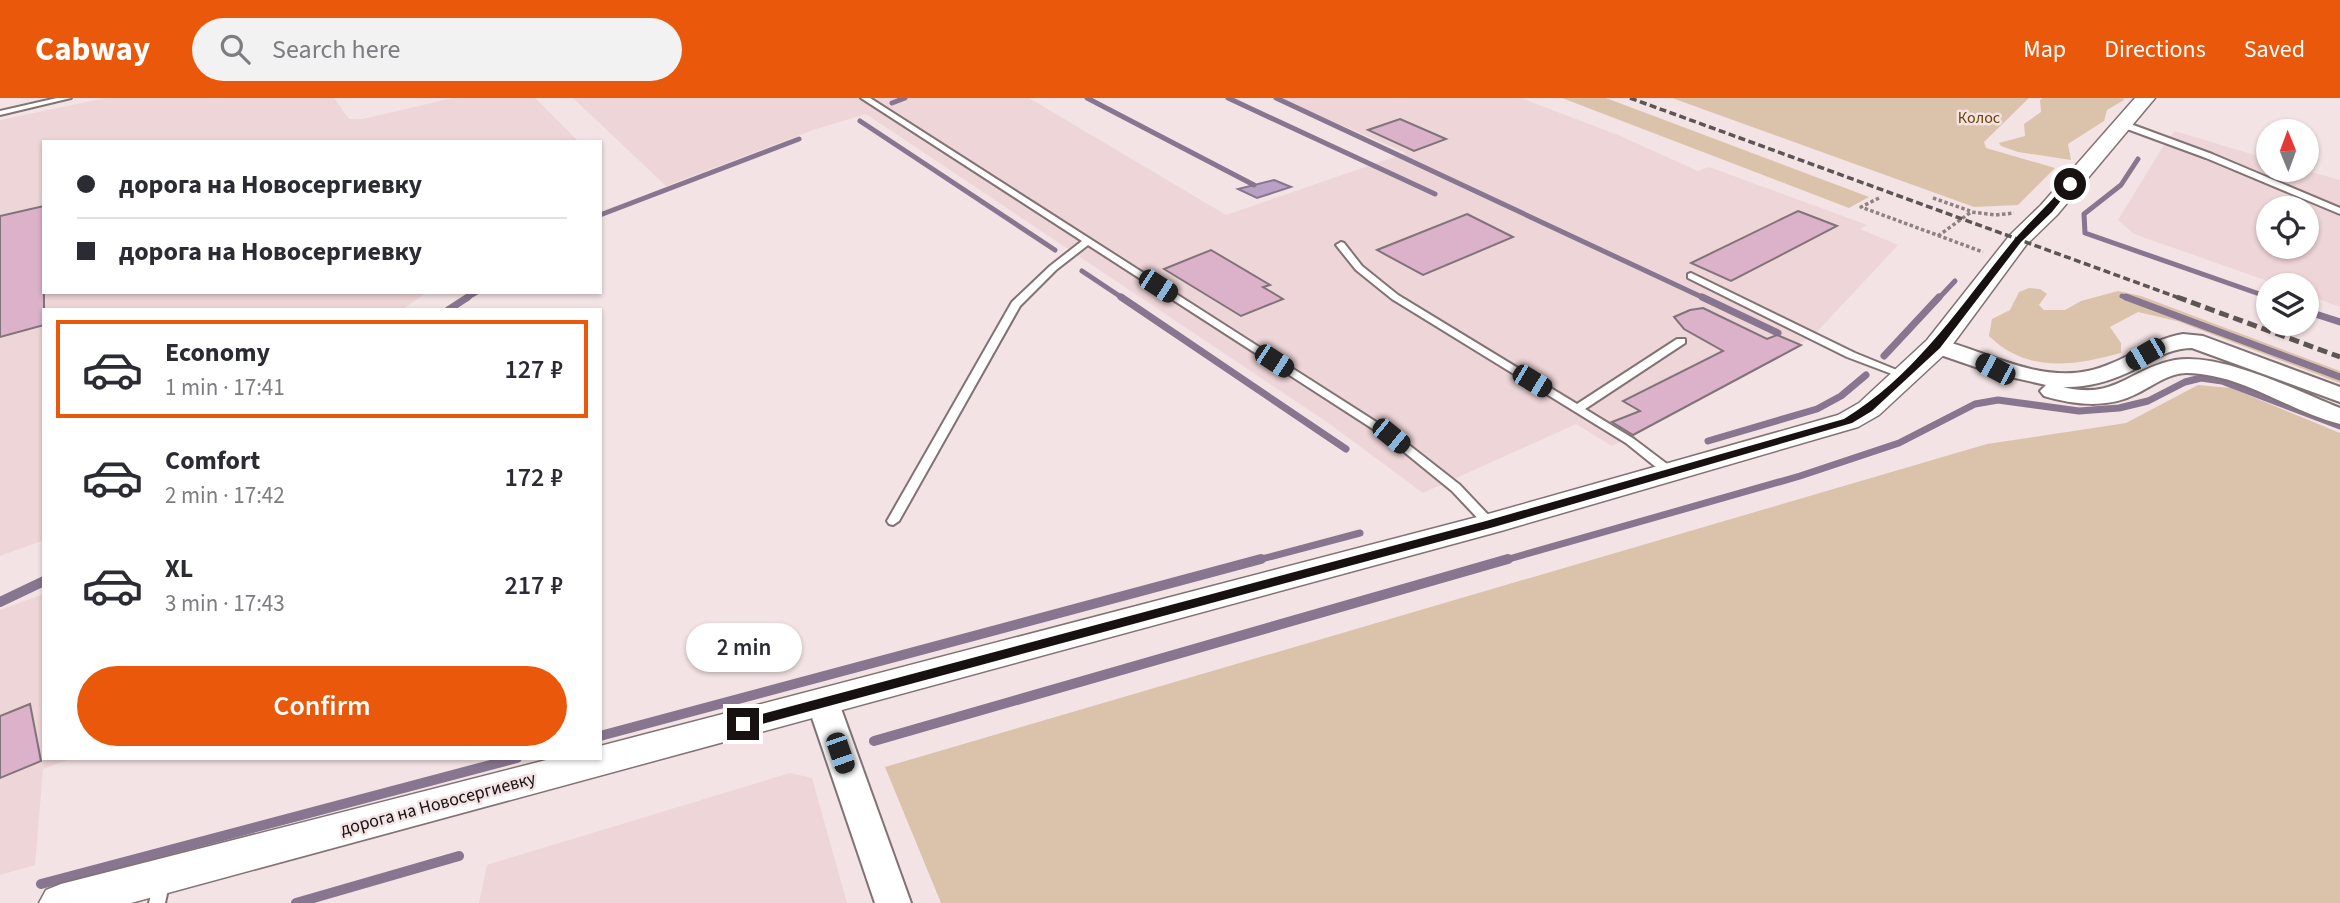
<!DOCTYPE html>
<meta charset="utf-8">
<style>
:root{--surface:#fff;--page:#f2f2f3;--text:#2b2b33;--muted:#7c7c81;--line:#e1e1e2;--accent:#ea580c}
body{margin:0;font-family:"Source Sans 3",sans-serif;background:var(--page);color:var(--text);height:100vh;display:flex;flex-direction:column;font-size:26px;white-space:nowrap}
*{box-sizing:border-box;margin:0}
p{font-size:23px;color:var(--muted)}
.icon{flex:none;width:38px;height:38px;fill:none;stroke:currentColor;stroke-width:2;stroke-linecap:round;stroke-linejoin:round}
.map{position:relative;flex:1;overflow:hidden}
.side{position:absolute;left:42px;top:210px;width:560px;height:452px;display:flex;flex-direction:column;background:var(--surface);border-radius:0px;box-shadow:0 2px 5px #0004}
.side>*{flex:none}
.guide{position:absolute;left:42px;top:42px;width:560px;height:154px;border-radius:0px;box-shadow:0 2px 5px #0004;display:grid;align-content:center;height:154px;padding:0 35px;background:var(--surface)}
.needle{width:46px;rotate:359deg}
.fabs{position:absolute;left:2256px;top:21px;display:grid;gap:14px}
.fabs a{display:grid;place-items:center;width:63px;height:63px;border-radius:50%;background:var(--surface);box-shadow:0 2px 5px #0004;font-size:35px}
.end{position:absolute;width:32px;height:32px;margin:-16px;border:9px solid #171112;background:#fff;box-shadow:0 0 0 4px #fff}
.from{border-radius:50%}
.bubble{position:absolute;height:49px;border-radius:24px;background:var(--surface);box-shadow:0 2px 5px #0004;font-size:23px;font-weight:600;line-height:49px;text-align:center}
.car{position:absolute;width:21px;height:42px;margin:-21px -10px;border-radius:9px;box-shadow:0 0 5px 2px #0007;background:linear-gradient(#222 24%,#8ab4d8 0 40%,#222 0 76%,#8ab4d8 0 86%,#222 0)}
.guide b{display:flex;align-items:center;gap:24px;height:66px;font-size:26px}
.guide b+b{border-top:2px solid var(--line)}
.guide i{width:18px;height:18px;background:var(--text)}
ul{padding:12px 0 0;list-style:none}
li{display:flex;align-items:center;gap:21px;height:98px;margin:0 14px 10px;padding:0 21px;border:4px solid transparent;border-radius:0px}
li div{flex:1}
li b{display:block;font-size:26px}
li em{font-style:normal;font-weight:600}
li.active{border-color:var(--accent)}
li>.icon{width:63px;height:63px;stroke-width:1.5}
.action{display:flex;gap:14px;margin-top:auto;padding:14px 35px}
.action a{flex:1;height:80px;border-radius:42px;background:var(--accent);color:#fff;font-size:28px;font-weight:600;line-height:80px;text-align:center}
header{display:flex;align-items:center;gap:42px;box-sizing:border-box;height:98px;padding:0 35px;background:var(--accent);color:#fff}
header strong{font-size:33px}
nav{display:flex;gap:38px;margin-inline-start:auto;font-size:24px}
.search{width:490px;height:63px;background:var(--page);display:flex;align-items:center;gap:18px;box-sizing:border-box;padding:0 24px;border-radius:38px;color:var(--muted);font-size:26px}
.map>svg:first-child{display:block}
.built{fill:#eed5d7;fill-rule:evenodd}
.green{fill:#dbc3ab}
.water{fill:#b9a0c5;stroke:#88758f;stroke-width:2}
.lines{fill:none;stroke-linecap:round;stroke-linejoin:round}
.stream-far2{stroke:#88758f;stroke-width:5}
.stream-far1{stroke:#88758f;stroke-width:7}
.stream{stroke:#88758f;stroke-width:10}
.building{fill:#dcb1ca;stroke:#80747a;stroke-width:2}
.service-casing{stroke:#817374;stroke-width:4}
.minor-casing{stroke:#817374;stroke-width:4}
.tertiary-casing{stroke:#817374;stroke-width:3}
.path{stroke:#8d8182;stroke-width:3.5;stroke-dasharray:3.5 2.5;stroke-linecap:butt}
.service{fill:#fff;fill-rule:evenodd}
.minor{fill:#fff;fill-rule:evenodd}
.tertiary{fill:#fff;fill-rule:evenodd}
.rail-far1{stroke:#5d5455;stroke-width:3.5;stroke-dasharray:7 3.5;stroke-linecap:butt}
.rail{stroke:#5d5455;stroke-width:5;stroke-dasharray:10 5;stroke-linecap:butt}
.route{fill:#171112}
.labels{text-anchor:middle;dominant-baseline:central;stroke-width:5;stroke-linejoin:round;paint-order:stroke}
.far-park-label{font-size:16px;fill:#6c4307;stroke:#f3e3e4}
.street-label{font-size:18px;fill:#171112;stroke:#f3e3e4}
</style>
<header>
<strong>Cabway</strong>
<div class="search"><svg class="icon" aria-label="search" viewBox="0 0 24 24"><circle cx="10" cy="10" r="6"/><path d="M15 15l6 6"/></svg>Search here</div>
<nav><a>Map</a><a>Directions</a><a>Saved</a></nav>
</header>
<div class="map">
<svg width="2340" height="805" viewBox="0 0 2340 805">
<rect width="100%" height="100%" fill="#f3e3e4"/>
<g class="built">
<polygon points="106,0 334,0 349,21 363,21 453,0 535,0 579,44 44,44 44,194 427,194 402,212 44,212 44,442 0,458 0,22"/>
<polygon points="573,0 1029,0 1226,117 1406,55 1279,0 1521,0 1618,37 1698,73 1709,69 1867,127 1860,131 1898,147 1814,237 1659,324 1612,348 1576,326 1423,395 1327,324 866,16 813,32 666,88"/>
<path d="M2175,33l93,28v11h36l36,10v127l-33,-12 -1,-10h-27l-145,-51 -16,-14 46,-75zM2268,110h38v39h-38z"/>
<polygon points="44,496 44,660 73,660 43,671 35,767 0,777 0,512"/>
<polygon points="790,675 812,680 847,805 479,805 487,767"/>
</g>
<g class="green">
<polygon points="1562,0 1606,0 1869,99 1849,110"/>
<polygon points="1672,0 2029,0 1984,44 1986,50 2055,70 2018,107 1974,109"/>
<polygon points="2043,0 2123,0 2124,2 2107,12 2104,23 2068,46 2071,62 2018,54 2001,48 1999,45 2025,38 2024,26 2041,14 2040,2"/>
<path d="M2029,190l11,1 7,5 -8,11 5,5h21l16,-9 37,-10 23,5 199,75v12l-163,-62 -39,-9 -28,15 11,16v10c-48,13 -94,20 -132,-17l3,-17 18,-9 9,-18z"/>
<polygon points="2198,287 2231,290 2340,335 2340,805 941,805 885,669 1987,346 2126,325"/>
</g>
<polygon class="water" points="1274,82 1291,89 1257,100 1238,91"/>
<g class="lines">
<g class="stream-far2">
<polyline points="1087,0 1254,87"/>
<polyline points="1228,0 1435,96"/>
<polyline points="1276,0 1706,201"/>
<polyline points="892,5 905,0"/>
<polyline points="860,23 1055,152"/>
<polyline points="2138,61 2121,87 2084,116 2085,135 2268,199"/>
<polyline points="600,117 799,41"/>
<polyline points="1082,173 1124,201"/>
<polyline points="2122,198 2131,201"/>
<polyline points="465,201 477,194"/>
<polyline points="1938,201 1955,183"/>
</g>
<g class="stream-far1">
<polyline points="1121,199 1346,351"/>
<polyline points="1702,199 1778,235"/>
<polyline points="2126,199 2340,279"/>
<polyline points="448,212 468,199"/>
<polyline points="2306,213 2340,224"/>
<polyline points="1884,258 1939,199"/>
<polyline points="1708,343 1817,311 1841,298 1866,277"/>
<polyline points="1254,463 1360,435"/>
<polyline points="1502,463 1800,378 1899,345 1975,306 1998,302 2079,313 2119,310 2148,303 2185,284 2201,280 2222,283 2340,328"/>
</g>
<g class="stream">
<polyline points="0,504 44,483"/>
<polyline points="600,638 1261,461"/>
<polyline points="874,643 1508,461"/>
<polyline points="41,786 517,660"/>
<polyline points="296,805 459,758"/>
</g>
</g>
<g class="building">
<polygon points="1400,21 1446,41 1414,53 1368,32"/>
<polygon points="44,108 44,227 0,239 0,118"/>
<polygon points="1798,113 1837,128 1731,183 1691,165"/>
<polygon points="1467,116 1513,139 1423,177 1377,152"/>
<polygon points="1211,152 1270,187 1263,189 1283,201 1241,218 1164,171"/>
<polygon points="1703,210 1767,241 1777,237 1801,247 1633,337 1612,324 1640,313 1623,303 1723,253 1684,231 1674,219 1690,212"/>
<polygon points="30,606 41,663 0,680 0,618"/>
</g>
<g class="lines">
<g class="service-casing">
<g id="service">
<polygon points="57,0 71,0 0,17 0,13"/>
<polygon points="861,0 870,0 1395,336 1460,387 1494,423 1496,426 1494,429 1486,429 1452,393 1387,340 1088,147 1056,172 1020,208 899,423 893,427 889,426 887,423 1012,204 1050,168 1082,143"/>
<polygon points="2119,24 2125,24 2212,56 2340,110 2340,116 2206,60 2119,28"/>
<polygon points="1341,144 1344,145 1362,168 1398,197 1577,306 1677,241 1685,241 1685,245 1585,311 1634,341 1675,372 1677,375 1675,378 1667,378 1626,345 1392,201 1356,172 1336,147"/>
<polygon points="1691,175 1855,255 1909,277 1908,279 1900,279 1847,259 1688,180 1688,176"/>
<polygon points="162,775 168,777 170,782 165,805 149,805 156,777"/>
</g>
</g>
<g class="minor-casing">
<g id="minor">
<path d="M2183,236l20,2 137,51v15l-148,-54c-25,0 -43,15 -65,25 -20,9 -43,15 -64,14 53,13 66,-18 112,-27 46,-8 122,31 165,48v16c-52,-13 -97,-50 -153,-51 -18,0 -33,12 -49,20 -30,16 -63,12 -94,3l-4,-5 6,-6 -53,-12 -64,-22 -3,-5 3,-5 8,-2c49,12 99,43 151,32 34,-7 60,-31 95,-37z"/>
<polygon points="823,593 834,597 839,605 911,805 875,805 807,605 812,597"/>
</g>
</g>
<g class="tertiary-casing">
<polygon id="tertiary" points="2135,0 2155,0 2057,117 2026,147 1947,254 1879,317 1858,329 1501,433 131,805 39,805 46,792 61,786 554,660 600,660 600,648 1481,418 1838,317 1859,305 1927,242 2010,137 2041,107"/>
</g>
<g class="path">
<polyline points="1879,100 1861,109 1983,154"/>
<polyline points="1933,100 1970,113"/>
<polyline points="1938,138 1971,114 1996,117 2014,115"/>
</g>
<use href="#service" class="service"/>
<use href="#minor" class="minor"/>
<use href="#tertiary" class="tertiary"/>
<polyline class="rail-far1" points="1630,0 2182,201"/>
<polyline class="rail" points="2177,199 2340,259"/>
</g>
<path class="route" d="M2067,84l7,2 -22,28 -31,30 -81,106 -68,63 -20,12 -358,104 -751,202 -6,-5 6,-5 743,-198 358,-102c72,-44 117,-114 169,-178 17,-20 37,-37 54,-59z"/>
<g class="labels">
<g class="far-park-label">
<text x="1979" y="20">Колос</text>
</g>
<g class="street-label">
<text transform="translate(438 706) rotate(-15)">дорога на Новосергиевку</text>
</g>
</g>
</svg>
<div class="fabs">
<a><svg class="needle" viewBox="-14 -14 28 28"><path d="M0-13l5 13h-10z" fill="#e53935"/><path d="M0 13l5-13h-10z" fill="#7c7c81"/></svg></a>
<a><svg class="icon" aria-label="locate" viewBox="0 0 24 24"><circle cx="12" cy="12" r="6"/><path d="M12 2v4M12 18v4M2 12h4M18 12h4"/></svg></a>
<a><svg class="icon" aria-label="layers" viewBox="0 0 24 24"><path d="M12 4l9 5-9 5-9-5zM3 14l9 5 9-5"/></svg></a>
</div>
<i class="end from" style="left:2070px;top:86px"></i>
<i class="end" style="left:743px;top:626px"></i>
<div class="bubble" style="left:686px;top:525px;width:116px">2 min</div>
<i class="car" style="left:1158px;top:188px;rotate:123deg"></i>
<i class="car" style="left:2145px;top:256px;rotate:240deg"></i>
<i class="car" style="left:1274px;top:263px;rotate:123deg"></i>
<i class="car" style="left:1995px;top:271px;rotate:298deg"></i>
<i class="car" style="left:1532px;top:283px;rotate:121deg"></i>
<i class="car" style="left:1391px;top:338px;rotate:129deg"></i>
<i class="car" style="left:840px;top:655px;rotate:161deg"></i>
<div class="guide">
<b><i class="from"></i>дорога на Новосергиевку</b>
<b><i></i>дорога на Новосергиевку</b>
</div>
<section class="side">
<ul>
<li class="active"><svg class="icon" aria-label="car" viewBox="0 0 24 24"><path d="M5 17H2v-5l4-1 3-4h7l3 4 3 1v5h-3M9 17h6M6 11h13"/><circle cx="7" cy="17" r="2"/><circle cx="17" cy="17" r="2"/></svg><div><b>Economy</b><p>1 min · 17:41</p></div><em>127 ₽</em></li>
<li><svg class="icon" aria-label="car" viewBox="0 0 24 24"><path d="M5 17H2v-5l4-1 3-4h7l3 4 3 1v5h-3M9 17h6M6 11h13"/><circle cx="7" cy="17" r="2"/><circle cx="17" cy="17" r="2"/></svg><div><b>Comfort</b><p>2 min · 17:42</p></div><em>172 ₽</em></li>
<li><svg class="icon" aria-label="car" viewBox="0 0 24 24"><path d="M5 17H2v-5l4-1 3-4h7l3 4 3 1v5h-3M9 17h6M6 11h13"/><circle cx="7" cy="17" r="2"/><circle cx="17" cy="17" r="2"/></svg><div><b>XL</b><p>3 min · 17:43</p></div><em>217 ₽</em></li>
</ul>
<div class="action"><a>Confirm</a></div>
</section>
</div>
